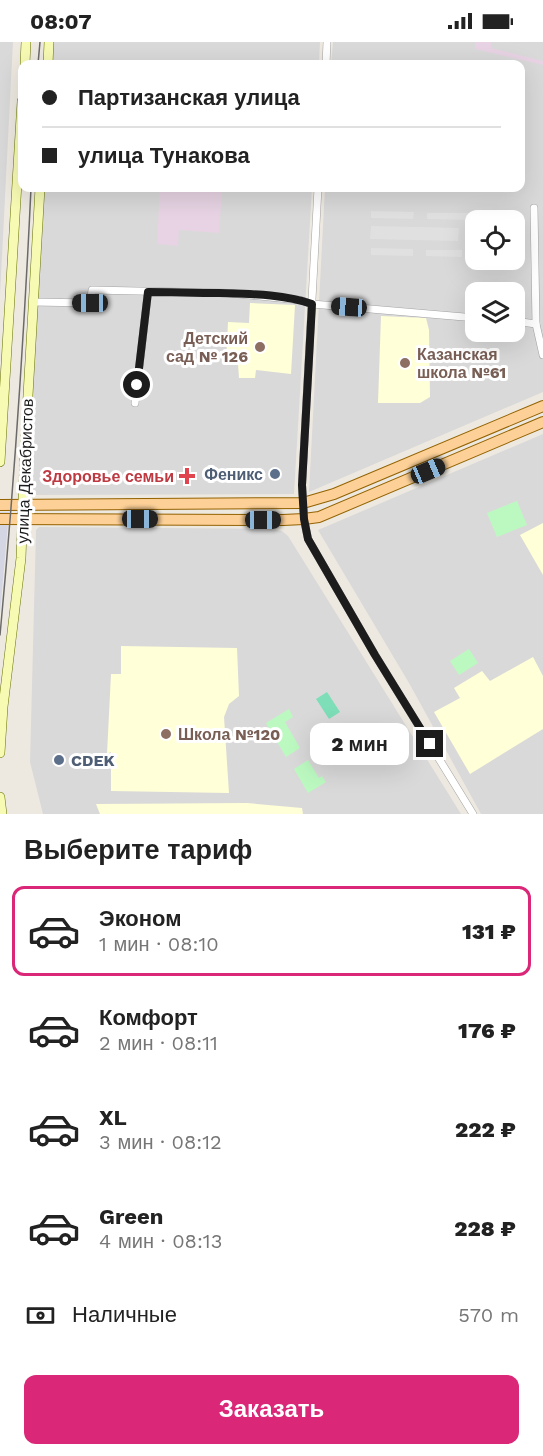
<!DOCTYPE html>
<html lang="ru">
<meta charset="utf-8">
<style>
:root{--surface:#fff;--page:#f6f6f6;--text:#222;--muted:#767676;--line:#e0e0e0;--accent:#db2777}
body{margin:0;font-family:"Work Sans",sans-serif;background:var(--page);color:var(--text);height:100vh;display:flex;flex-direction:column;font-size:22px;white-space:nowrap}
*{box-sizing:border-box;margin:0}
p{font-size:20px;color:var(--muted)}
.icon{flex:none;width:33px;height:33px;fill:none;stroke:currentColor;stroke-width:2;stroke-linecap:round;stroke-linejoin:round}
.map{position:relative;height:772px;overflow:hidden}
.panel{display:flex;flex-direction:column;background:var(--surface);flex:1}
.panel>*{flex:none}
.guide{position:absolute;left:18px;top:18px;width:507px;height:132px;border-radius:12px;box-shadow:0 6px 24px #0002;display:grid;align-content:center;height:132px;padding:0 24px;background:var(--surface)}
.fabs{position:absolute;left:465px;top:168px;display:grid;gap:12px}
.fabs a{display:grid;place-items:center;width:60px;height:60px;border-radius:12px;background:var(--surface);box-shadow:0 6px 24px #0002;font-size:30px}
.end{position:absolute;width:27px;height:27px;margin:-14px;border:8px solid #1c1c1c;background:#fff;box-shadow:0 0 0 3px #fff}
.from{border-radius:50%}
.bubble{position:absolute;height:42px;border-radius:12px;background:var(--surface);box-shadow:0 6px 24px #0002;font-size:20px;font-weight:800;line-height:42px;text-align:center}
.car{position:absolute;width:18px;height:36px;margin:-18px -9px;border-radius:8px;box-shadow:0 0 4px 2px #0007;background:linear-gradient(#222 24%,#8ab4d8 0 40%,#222 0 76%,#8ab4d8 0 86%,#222 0)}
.guide b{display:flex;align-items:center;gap:21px;height:57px;font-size:22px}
.guide b+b{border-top:2px solid var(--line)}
.guide i{width:15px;height:15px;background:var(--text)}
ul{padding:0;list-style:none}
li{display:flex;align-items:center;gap:18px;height:90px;margin:0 12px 9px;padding:0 12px;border:3px solid transparent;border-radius:12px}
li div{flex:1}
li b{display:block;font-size:22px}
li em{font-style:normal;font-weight:800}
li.active{border-color:var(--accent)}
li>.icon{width:54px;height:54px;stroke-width:1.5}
h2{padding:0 24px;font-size:27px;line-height:72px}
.pay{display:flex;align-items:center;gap:15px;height:66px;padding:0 24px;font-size:22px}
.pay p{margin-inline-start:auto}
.primary-button{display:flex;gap:12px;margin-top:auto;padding:12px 24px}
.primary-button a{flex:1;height:69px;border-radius:12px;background:var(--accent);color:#fff;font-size:24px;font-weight:800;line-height:69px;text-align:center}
.status{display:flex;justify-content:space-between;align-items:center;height:42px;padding:0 30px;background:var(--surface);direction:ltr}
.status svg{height:16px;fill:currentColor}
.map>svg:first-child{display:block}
.residential{fill:#dad9d9;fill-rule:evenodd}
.industrial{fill:#e7d3e3}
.education{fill:#ffffd8}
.park{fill:#bcf9c1}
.pitch{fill:#7ddeb8}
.parking{fill:#e0e0e0}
.plaza{fill:#d5d6e3}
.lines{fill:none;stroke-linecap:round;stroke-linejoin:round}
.minor-casing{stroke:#a3a3a3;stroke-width:8}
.secondary-casing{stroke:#677204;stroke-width:10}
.primary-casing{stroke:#936200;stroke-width:12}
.minor{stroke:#fff;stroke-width:7}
.secondary{stroke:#f6fab3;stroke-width:9}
.primary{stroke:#fcd097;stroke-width:10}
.tram{stroke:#6a6a6a;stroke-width:1.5}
.route{stroke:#1c1c1c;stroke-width:8}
.education-dot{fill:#8d6e63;stroke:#fff;stroke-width:2}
.service-dot{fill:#5c6f8a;stroke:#fff;stroke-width:2}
.health-dot{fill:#e0444e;stroke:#fff;stroke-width:2}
.labels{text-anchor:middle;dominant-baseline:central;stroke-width:6;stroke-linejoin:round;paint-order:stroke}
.education-label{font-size:16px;font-weight:bold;fill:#785e54;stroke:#fff;text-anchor:start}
.street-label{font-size:16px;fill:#1c1c1c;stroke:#fff}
.service-label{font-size:16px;font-weight:bold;fill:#4e5e75;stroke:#fff;text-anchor:end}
.health-label{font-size:16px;font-weight:bold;fill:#be3a42;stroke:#fff;text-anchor:end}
</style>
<div class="status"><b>08:07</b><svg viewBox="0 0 49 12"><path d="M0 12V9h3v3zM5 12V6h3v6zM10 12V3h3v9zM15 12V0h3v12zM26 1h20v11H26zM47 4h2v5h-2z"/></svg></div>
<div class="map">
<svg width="543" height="772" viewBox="0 0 543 772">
<rect width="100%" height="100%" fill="#ede9e1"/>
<g class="residential">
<polygon points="0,0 13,0 0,253"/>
<polygon points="52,0 320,0 319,22 51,22"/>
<path d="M333,0h210v350l-234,100 16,-304h195v-124h-189zM476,178h38v40h-38zM476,250h38v40h-38z"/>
<polygon points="44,146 312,146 294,452 25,453"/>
<polygon points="543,392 543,772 481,772 409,641 318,488"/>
<polygon points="39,485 272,487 282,489 288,494 461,772 43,772 30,720 36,488"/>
</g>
<g class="industrial">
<polygon points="475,0 491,0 491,6 543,19 543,23 475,7"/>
<polygon points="160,146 222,150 219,191 179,188 178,204 157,202"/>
</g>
<g class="education">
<polygon points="250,261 295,263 291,332 256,328 255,336 239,336 238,322 226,322 228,280 249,281"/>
<polygon points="381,274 426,276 429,288 430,355 420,361 378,361"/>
<polygon points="543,481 543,533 520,493"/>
<polygon points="121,604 237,606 239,654 229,662 224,675 229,751 111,749 111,710 107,712 111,632 121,632"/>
<polygon points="533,615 543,634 543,687 470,732 434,670 460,656 454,646 482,629 490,639"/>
<polygon points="247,761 302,766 303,772 100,772 96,762"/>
</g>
<g class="park">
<polygon points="517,459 527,483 497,495 487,471"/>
<polygon points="469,607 478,621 459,633 450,619"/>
<polygon points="289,667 293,675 285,680 300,706 286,715 266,681"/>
<polygon points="308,718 319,736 322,734 326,740 308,751 294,727"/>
</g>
<polygon class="pitch" points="327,650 340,670 329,677 316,657"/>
<g class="parking">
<polygon points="371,169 414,170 413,177 371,176"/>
<polygon points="427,171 469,171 469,178 427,177"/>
<polygon points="371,184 459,186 458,199 370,197"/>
<polygon points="371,206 413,207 413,214 371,213"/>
<polygon points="426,208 462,208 462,215 426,214"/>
</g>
<polygon class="plaza" points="0,470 9,470 0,572"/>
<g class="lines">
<g class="minor-casing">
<g id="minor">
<polyline points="326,22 327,0"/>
<polyline points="318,146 302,443 304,477 308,497 375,613 473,772"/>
<polyline points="534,166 536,282 543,313"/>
<polyline points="33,260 90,261 92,248 228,251 300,258 312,262 476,276"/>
<polyline points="514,279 536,282"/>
<polyline points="135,361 148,250"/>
</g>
</g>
<g class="secondary-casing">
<g id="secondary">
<polyline points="25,22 26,0"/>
<polyline points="48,22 49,0"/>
<polyline points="0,420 22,59"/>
<polyline points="0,711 3,665 21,516 25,405 40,146"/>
<polyline points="0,755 2,772"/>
</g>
</g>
<g class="primary-casing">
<g id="primary">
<polyline points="0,463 303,461 334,452 543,364"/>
<polyline points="0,477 283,478 304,477 319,475 543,380"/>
</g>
</g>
<use href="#minor" class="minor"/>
<use href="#secondary" class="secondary"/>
<use href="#primary" class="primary"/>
<g class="tram">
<polyline points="38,22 40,0"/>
<path d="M0,593c14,-149 24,-298 31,-447"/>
</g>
</g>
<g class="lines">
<path class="route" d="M137,343l11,-93c23,0 47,1 71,1 30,1 64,1 93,11l-10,181 2,34 4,20 67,116 55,89"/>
</g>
<g class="education-dot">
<circle cx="260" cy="305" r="6"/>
<circle cx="405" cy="321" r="6"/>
<circle cx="166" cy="692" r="6"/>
</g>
<g class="service-dot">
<circle cx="275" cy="432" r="6"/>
<circle cx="59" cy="718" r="6"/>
</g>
<path class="health-dot" d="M184 425h6v6h6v6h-6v6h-6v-6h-6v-6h6z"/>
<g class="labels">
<g class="education-label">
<text x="248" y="296" text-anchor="end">Детский<tspan x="248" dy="18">сад № 126</tspan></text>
<text x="417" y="312">Казанская<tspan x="417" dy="18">школа №61</tspan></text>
<text x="178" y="692">Школа №120</text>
</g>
<g class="street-label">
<text transform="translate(25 429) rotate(-88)">улица Декабристов</text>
</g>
<g class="service-label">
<text x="263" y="432">Феникс</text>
<text x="71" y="718" text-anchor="start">CDEK</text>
</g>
<g class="health-label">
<text x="174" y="434">Здоровье семьи</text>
</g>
</g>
</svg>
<div class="fabs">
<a><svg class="icon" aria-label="locate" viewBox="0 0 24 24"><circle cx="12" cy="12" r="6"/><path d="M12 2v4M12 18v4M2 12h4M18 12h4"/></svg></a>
<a><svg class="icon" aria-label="layers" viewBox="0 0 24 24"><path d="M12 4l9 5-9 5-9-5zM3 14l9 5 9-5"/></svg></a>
</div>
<i class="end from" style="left:137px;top:343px"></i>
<i class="end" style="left:430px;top:702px"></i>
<div class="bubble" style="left:310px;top:681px;width:99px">2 мин</div>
<i class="car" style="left:90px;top:261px;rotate:270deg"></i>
<i class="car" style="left:349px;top:265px;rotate:274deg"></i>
<i class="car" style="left:428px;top:429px;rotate:67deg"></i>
<i class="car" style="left:140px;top:477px;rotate:90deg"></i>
<i class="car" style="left:263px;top:478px;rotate:90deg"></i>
<div class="guide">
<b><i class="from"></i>Партизанская улица</b>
<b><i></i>улица Тунакова</b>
</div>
</div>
<section class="panel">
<h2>Выберите тариф</h2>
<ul>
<li class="active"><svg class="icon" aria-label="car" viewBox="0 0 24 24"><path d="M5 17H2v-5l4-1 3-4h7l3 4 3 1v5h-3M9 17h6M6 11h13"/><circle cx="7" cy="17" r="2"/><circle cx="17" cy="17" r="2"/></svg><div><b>Эконом</b><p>1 мин · 08:10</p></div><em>131 ₽</em></li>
<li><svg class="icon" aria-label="car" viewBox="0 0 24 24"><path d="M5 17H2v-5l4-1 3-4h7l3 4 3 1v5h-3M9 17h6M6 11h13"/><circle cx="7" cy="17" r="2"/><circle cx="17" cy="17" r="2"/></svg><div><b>Комфорт</b><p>2 мин · 08:11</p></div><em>176 ₽</em></li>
<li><svg class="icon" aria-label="car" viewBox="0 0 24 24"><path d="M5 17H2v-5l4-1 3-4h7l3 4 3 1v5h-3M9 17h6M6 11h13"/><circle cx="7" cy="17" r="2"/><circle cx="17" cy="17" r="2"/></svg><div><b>XL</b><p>3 мин · 08:12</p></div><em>222 ₽</em></li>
<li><svg class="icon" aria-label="car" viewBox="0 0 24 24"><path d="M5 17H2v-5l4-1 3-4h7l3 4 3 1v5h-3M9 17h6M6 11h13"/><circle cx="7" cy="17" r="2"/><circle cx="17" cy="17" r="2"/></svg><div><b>Green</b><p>4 мин · 08:13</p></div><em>228 ₽</em></li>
</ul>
<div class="pay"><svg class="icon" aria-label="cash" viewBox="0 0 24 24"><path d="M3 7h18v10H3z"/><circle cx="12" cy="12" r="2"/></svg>Наличные<p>570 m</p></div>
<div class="primary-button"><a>Заказать</a></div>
</section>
